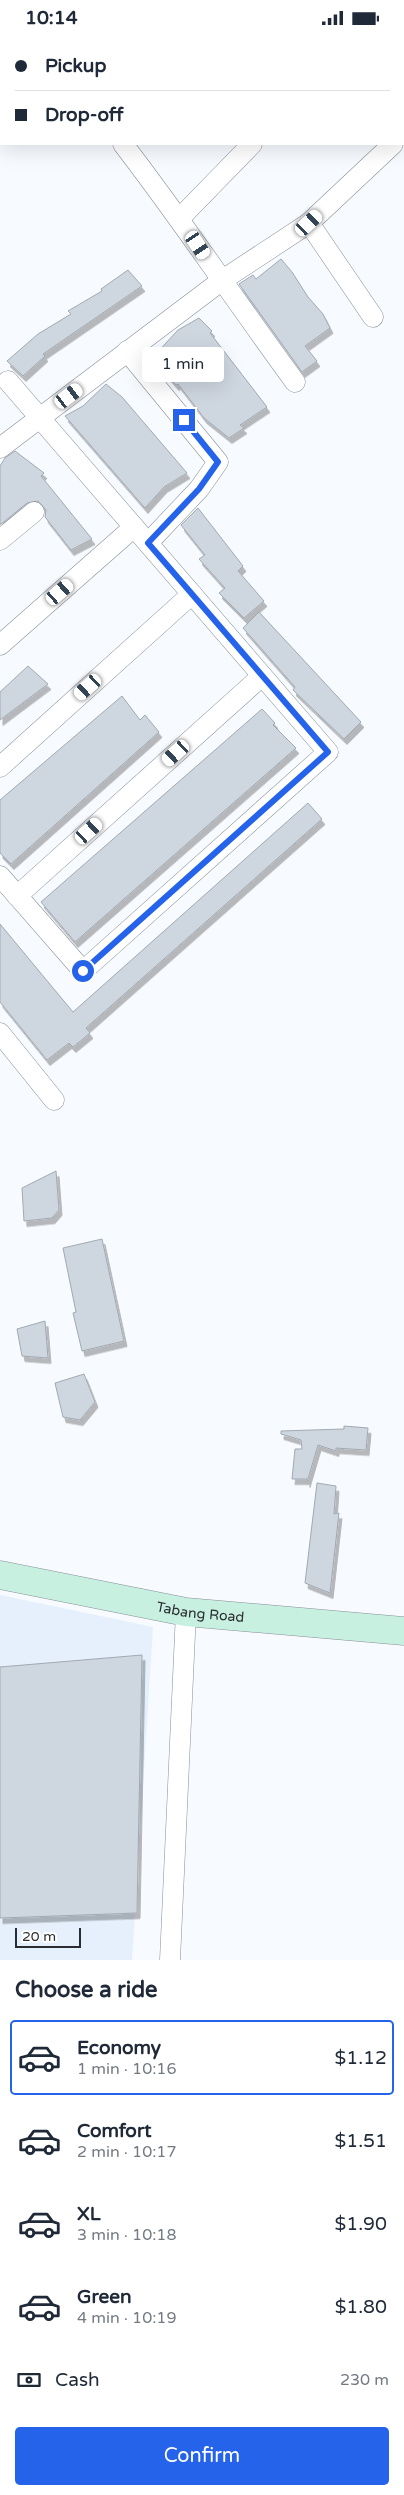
<!DOCTYPE html>
<meta charset="utf-8">
<style>
:root{--surface:#fff;--page:#f6f6f7;--text:#1f2937;--muted:#747a83;--line:#e0e1e3;--accent:#2563eb}
body{margin:0;font-family:"Varela Round",sans-serif;background:var(--page);color:var(--text);height:100vh;display:flex;flex-direction:column;font-size:19px;white-space:nowrap}
*{box-sizing:border-box;margin:0}
p{font-size:16px;color:var(--muted)}
.icon{flex:none;width:28px;height:28px;fill:none;stroke:currentColor;stroke-width:2;stroke-linecap:round;stroke-linejoin:round}
.map{position:relative;height:1925px;overflow:hidden}
.details{display:flex;flex-direction:column;background:var(--surface);flex:1}
.details>*{flex:none}
.guide{position:absolute;left:0px;top:0px;width:405px;height:110px;box-shadow:0 5px 20px #0002;display:grid;align-content:center;height:110px;padding:0 15px;background:var(--surface)}
.scale{position:absolute;left:15px;bottom:12px;width:66px;box-sizing:border-box;padding-left:5px;border:2px solid #292c30;border-top:0;font-size:14px;line-height:18px;white-space:nowrap;color:#292c30;-webkit-text-stroke:4px #fff;paint-order:stroke}
.end{position:absolute;width:22px;height:22px;margin:-11px;border:6px solid #2563eb;background:#fff;box-shadow:0 0 0 2px #fff}
.from{border-radius:50%}
.bubble{position:absolute;height:35px;border-radius:5px;background:var(--surface);box-shadow:0 5px 20px #0002;font-size:16px;font-weight:600;line-height:35px;text-align:center}
.car{position:absolute;width:15px;height:30px;margin:-15px -8px;border-radius:6px;box-shadow:0 0 4px 1px #0007;background:linear-gradient(#fff 24%,#345 0 40%,#fff 0 76%,#345 0 86%,#fff 0)}
.guide b{display:flex;align-items:center;gap:18px;height:48px;font-size:19px}
.guide b+b{border-top:1px solid var(--line)}
.guide i{width:12px;height:12px;background:var(--text)}
ul{padding:0;list-style:none}
li{display:flex;align-items:center;gap:15px;height:75px;margin:0 10px 8px;padding:0 5px;border:2px solid transparent;border-radius:5px}
li div{flex:1}
li b{display:block;font-size:19px}
li em{font-style:normal;font-weight:600}
li.active{border-color:var(--accent)}
li>.icon{width:45px;height:45px;stroke-width:1.5}
h2{padding:0 15px;font-size:22px;line-height:60px}
.pay{display:flex;align-items:center;gap:12px;height:55px;padding:0 15px;font-size:19px}
.pay p{margin-inline-start:auto}
.cta{display:flex;gap:10px;margin-top:auto;padding:10px 15px}
.cta a{flex:1;height:58px;border-radius:5px;background:var(--accent);color:#fff;font-size:20px;font-weight:600;line-height:58px;text-align:center}
.status{display:flex;justify-content:space-between;align-items:center;height:35px;padding:0 25px;background:var(--surface);direction:ltr}
.status svg{height:14px;fill:currentColor}
.map>svg:first-child{display:block}
.built{fill:#e5f0fc}
.building{fill:#ced6e0;stroke:#a1a9b1;filter:url(#shadow)}
.lines{fill:none;stroke-linecap:round;stroke-linejoin:round}
.street-casing{stroke:#878f98;stroke-width:21}
.secondary-casing{stroke:#878f98;stroke-width:29}
.street{stroke:#fff;stroke-width:20}
.secondary{stroke:#c8f0e1;stroke-width:28}
.route{stroke:#2563eb;stroke-width:6}
.labels{text-anchor:middle;dominant-baseline:central;stroke-width:4.5;stroke-linejoin:round;paint-order:stroke}
.street-label{font-size:14px;fill:#292c30;stroke:#fff}
</style>
<div class="status"><b>10:14</b><svg viewBox="0 0 49 12"><path d="M0 12V9h3v3zM5 12V6h3v6zM10 12V3h3v9zM15 12V0h3v12zM26 1h20v11H26zM47 4h2v5h-2z"/></svg></div>
<div class="map">
<svg width="404" height="1925" viewBox="0 0 404 1925">
<defs>
<filter id="shadow"><feDropShadow dx="3" dy="5.5" stdDeviation="0" flood-color="#0004"/></filter>
</defs>
<rect width="100%" height="100%" fill="#f7fafe"/>
<polygon class="built" points="0,1560 153,1592 132,1925 0,1925"/>
<g class="building">
<polygon points="281,224 292,237 308,262 323,279 330,293 305,311 317,326 302,337 239,249 253,240 256,244"/>
<polygon points="128,235 142,251 43,319 45,321 23,341 7,326 38,299 71,279 68,276 102,256 101,254"/>
<polygon points="199,283 212,296 210,298 267,372 240,390 244,393 229,403 204,383 178,349 176,350 162,334 154,321 178,295"/>
<polygon points="106,349 122,362 187,438 164,452 145,473 65,381 83,371"/>
<polygon points="15,416 44,438 41,441 92,504 71,515 45,482 46,475 38,466 27,468 0,490 0,431 5,423"/>
<polygon points="198,473 243,531 238,536 264,566 244,583 219,558 225,553 199,524 205,520 181,490"/>
<polygon points="259,577 361,687 344,704 293,655 295,652 243,593"/>
<polygon points="28,631 48,649 0,685 0,657"/>
<polygon points="122,661 140,685 145,680 159,697 11,829 0,818 0,765"/>
<polygon points="262,674 275,688 273,690 296,713 75,907 41,867"/>
<polygon points="308,768 322,784 86,993 90,998 73,1012 69,1008 47,1025 0,967 0,889 73,977"/>
<polygon points="56,1136 59,1175 52,1183 24,1186 22,1153"/>
<polygon points="102,1204 124,1306 82,1316 73,1278 76,1277 63,1213"/>
<polygon points="45,1286 48,1323 22,1321 17,1294"/>
<polygon points="84,1339 95,1367 80,1385 63,1382 55,1348"/>
<polygon points="344,1391 368,1393 366,1415 336,1413 336,1416 318,1410 307,1447 307,1444 292,1444 295,1414 302,1414 301,1405 281,1399 281,1396 344,1394"/>
<polygon points="317,1448 336,1451 334,1479 339,1478 330,1558 305,1548"/>
<polygon points="142,1620 137,1878 0,1883 0,1632"/>
</g>
<g class="lines">
<g class="street-casing">
<g id="street">
<polyline points="97,0 98,1"/>
<polyline points="214,1 215,0"/>
<polyline points="357,1 359,0"/>
<path d="M123,109c60,78 114,159 172,238"/>
<polyline points="180,183 252,109"/>
<polyline points="309,188 373,282"/>
<polyline points="127,316 218,427 199,454 148,508"/>
<polyline points="0,413 221,246 309,188 393,109"/>
<polyline points="0,505 34,477"/>
<polyline points="0,610 134,492"/>
<polyline points="0,732 192,559"/>
<polyline points="0,841 83,936 328,717 8,346"/>
<polyline points="17,861 262,641"/>
<polyline points="0,998 54,1065"/>
<polyline points="170,1925 186,1577"/>
</g>
</g>
<g class="secondary-casing">
<g id="secondary">
<path id="s1" d="M0,1540l186,37 218,19"/>
</g>
</g>
<use href="#street" class="street"/>
<use href="#secondary" class="secondary"/>
</g>
<g class="lines">
<polyline class="route" points="83,936 328,717 148,508 199,454 218,427 184,385"/>
</g>
<g class="labels">
<g class="street-label">
<text stroke="none"><textPath href="#s1" startOffset="204">Tabang Road</textPath></text>
</g>
</g>
</svg>
<div class="scale">20 m</div>
<i class="end from" style="left:83px;top:936px"></i>
<i class="end" style="left:184px;top:385px"></i>
<div class="bubble" style="left:142px;top:312px;width:82px">1 min</div>
<i class="car" style="left:309px;top:188px;rotate:47deg"></i>
<i class="car" style="left:198px;top:210px;rotate:146deg"></i>
<i class="car" style="left:69px;top:361px;rotate:53deg"></i>
<i class="car" style="left:60px;top:557px;rotate:49deg"></i>
<i class="car" style="left:88px;top:652px;rotate:228deg"></i>
<i class="car" style="left:176px;top:718px;rotate:228deg"></i>
<i class="car" style="left:89px;top:796px;rotate:48deg"></i>
<div class="guide">
<b><i class="from"></i>Pickup</b>
<b><i></i>Drop-off</b>
</div>
</div>
<section class="details">
<h2>Choose a ride</h2>
<ul>
<li class="active"><svg class="icon" aria-label="car" viewBox="0 0 24 24"><path d="M5 17H2v-5l4-1 3-4h7l3 4 3 1v5h-3M9 17h6M6 11h13"/><circle cx="7" cy="17" r="2"/><circle cx="17" cy="17" r="2"/></svg><div><b>Economy</b><p>1 min · 10:16</p></div><em>$1.12</em></li>
<li><svg class="icon" aria-label="car" viewBox="0 0 24 24"><path d="M5 17H2v-5l4-1 3-4h7l3 4 3 1v5h-3M9 17h6M6 11h13"/><circle cx="7" cy="17" r="2"/><circle cx="17" cy="17" r="2"/></svg><div><b>Comfort</b><p>2 min · 10:17</p></div><em>$1.51</em></li>
<li><svg class="icon" aria-label="car" viewBox="0 0 24 24"><path d="M5 17H2v-5l4-1 3-4h7l3 4 3 1v5h-3M9 17h6M6 11h13"/><circle cx="7" cy="17" r="2"/><circle cx="17" cy="17" r="2"/></svg><div><b>XL</b><p>3 min · 10:18</p></div><em>$1.90</em></li>
<li><svg class="icon" aria-label="car" viewBox="0 0 24 24"><path d="M5 17H2v-5l4-1 3-4h7l3 4 3 1v5h-3M9 17h6M6 11h13"/><circle cx="7" cy="17" r="2"/><circle cx="17" cy="17" r="2"/></svg><div><b>Green</b><p>4 min · 10:19</p></div><em>$1.80</em></li>
</ul>
<div class="pay"><svg class="icon" aria-label="cash" viewBox="0 0 24 24"><path d="M3 7h18v10H3z"/><circle cx="12" cy="12" r="2"/></svg>Cash<p>230 m</p></div>
<div class="cta"><a>Confirm</a></div>
</section>
